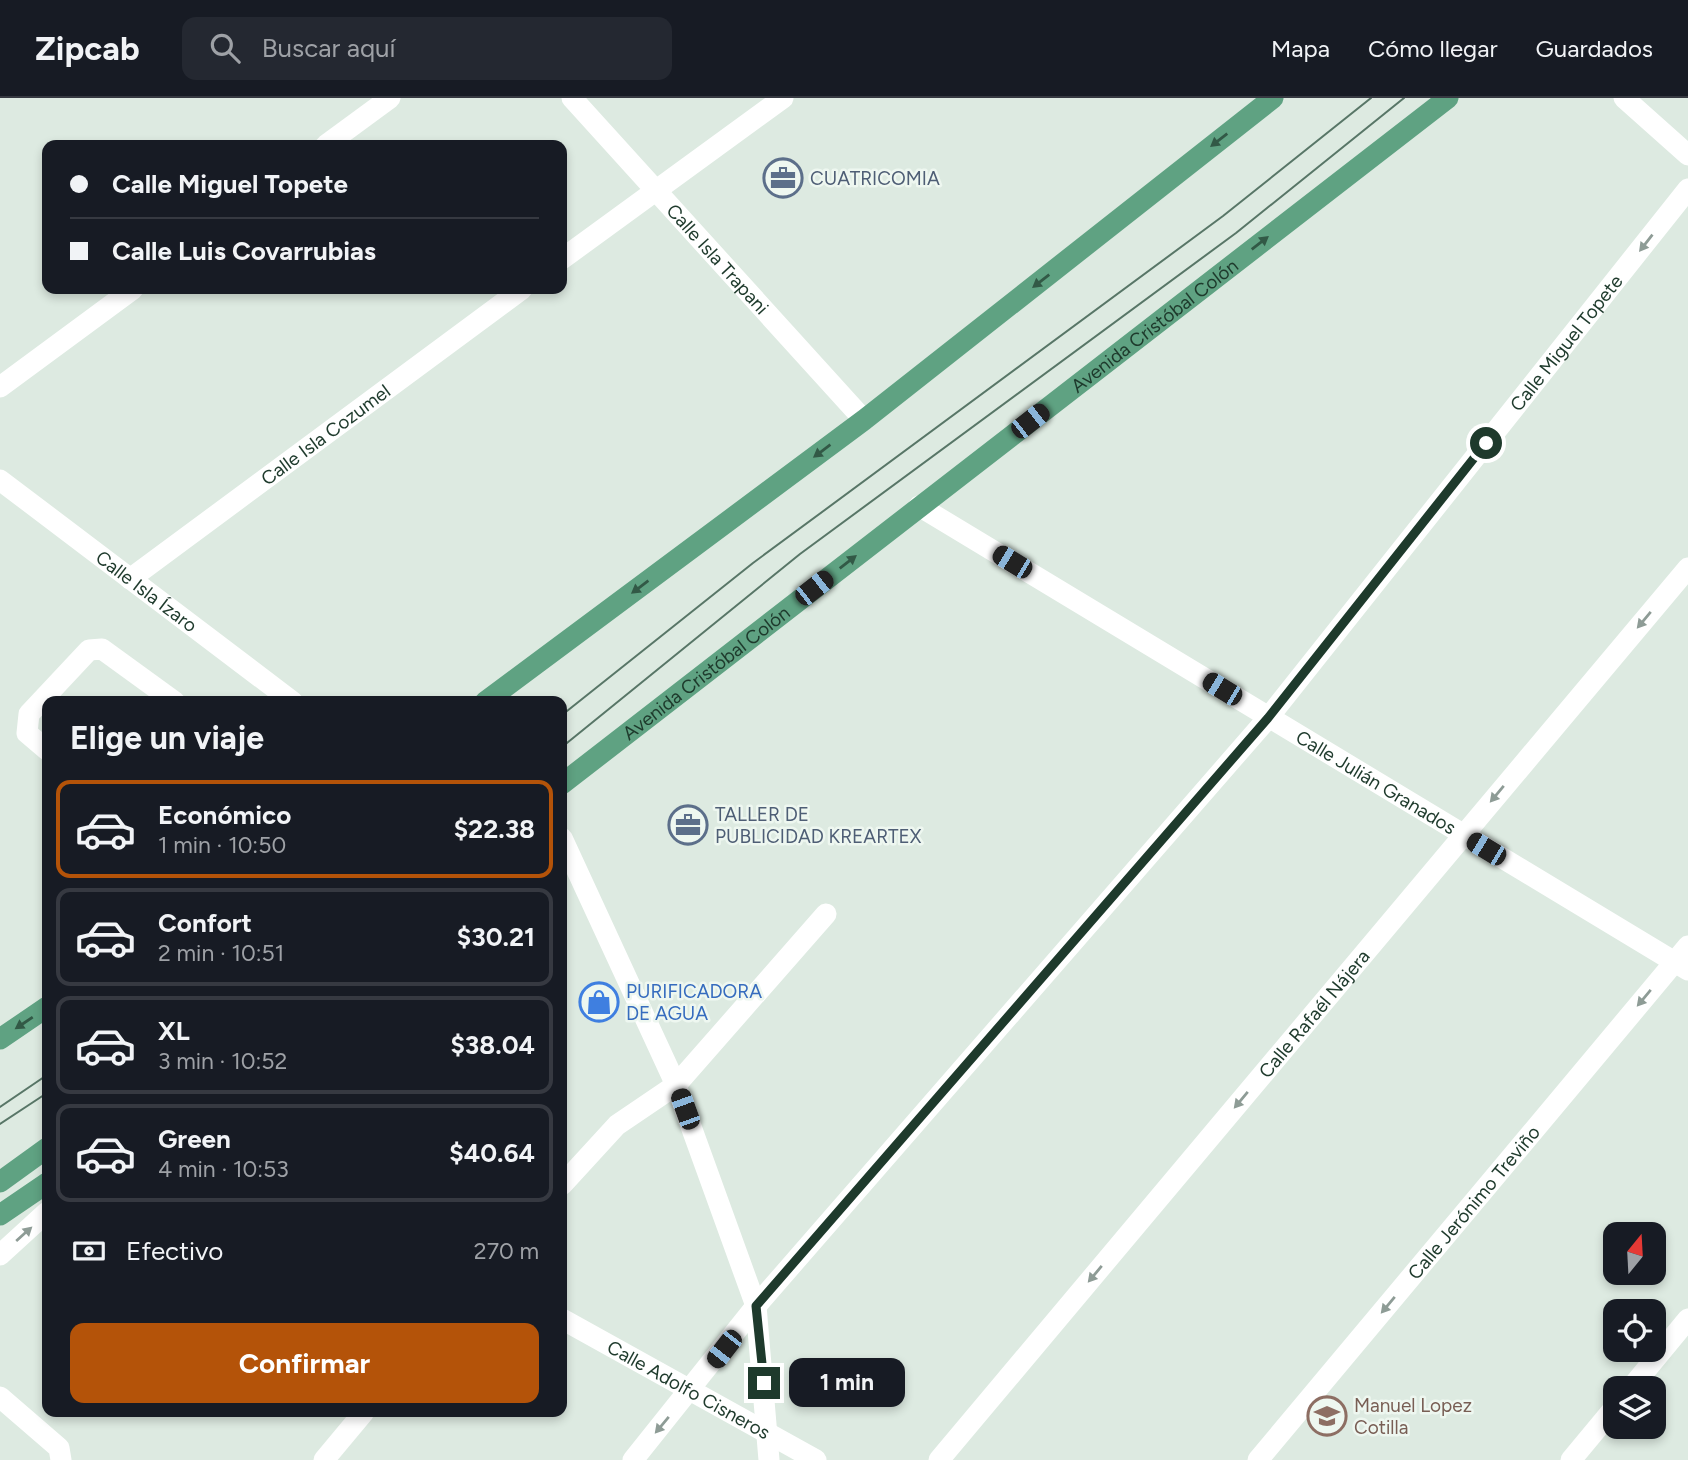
<!DOCTYPE html>
<html lang="es">
<meta charset="utf-8">
<style>
:root{--surface:#171b24;--page:#242831;--text:#f1f3f6;--muted:#9ea1a6;--line:#363941;--accent:#b45309}
body{margin:0;font-family:Figtree,sans-serif;background:var(--page);color:var(--text);height:100vh;display:flex;flex-direction:column;font-size:26px;white-space:nowrap}
*{box-sizing:border-box;margin:0}
p{font-size:23px;color:var(--muted)}
.icon{flex:none;width:38px;height:38px;fill:none;stroke:currentColor;stroke-width:2;stroke-linecap:round;stroke-linejoin:round}
.map{position:relative;flex:1;overflow:hidden}
.side{position:absolute;left:42px;top:598px;width:525px;height:721px;display:flex;flex-direction:column;background:var(--surface);border-radius:14px;box-shadow:0 4px 10px #0003}
.side>*{flex:none}
.top-card{position:absolute;left:42px;top:42px;width:525px;height:154px;border-radius:14px;box-shadow:0 4px 10px #0003;display:grid;align-content:center;height:154px;padding:0 28px;background:var(--surface)}
.needle{width:46px;rotate:18deg}
.fabs{position:absolute;left:1603px;top:1124px;display:grid;gap:14px}
.fabs a{display:grid;place-items:center;width:63px;height:63px;border-radius:14px;background:var(--surface);box-shadow:0 4px 10px #0003;font-size:35px}
.end{position:absolute;width:32px;height:32px;margin:-16px;border:9px solid #1e3a2c;background:#fff;box-shadow:0 0 0 4px #fff}
.from{border-radius:50%}
.bubble{position:absolute;height:49px;border-radius:14px;background:var(--surface);box-shadow:0 4px 10px #0003;font-size:23px;font-weight:700;line-height:49px;text-align:center}
.car{position:absolute;width:21px;height:42px;margin:-21px -10px;border-radius:9px;box-shadow:0 0 5px 2px #0007;background:linear-gradient(#222 24%,#8ab4d8 0 40%,#222 0 76%,#8ab4d8 0 86%,#222 0)}
.top-card b{display:flex;align-items:center;gap:24px;height:66px;font-size:26px}
.top-card b+b{border-top:2px solid var(--line)}
.top-card i{width:18px;height:18px;background:var(--text)}
ul{padding:0;list-style:none}
li{display:flex;align-items:center;gap:21px;height:98px;margin:0 14px 10px;padding:0 14px;border:4px solid var(--line);border-radius:14px}
li div{flex:1}
li b{display:block;font-size:26px}
li em{font-style:normal;font-weight:700}
li.active{border-color:var(--accent)}
li>.icon{width:63px;height:63px;stroke-width:1.5}
h2{padding:0 28px;font-size:32px;line-height:84px}
.pay{display:flex;align-items:center;gap:18px;height:77px;padding:0 28px;font-size:26px}
.pay p{margin-inline-start:auto}
.primary-button{display:flex;gap:14px;margin-top:auto;padding:14px 28px}
.primary-button a{flex:1;height:80px;border-radius:14px;background:var(--accent);color:#fff;font-size:28px;font-weight:700;line-height:80px;text-align:center}
header{display:flex;align-items:center;gap:42px;box-sizing:border-box;height:98px;padding:0 35px;background:var(--surface);border-bottom:2px solid var(--line)}
header strong{font-size:33px}
nav{display:flex;gap:38px;margin-inline-start:auto;font-size:24px}
.search{width:490px;height:63px;background:var(--page);display:flex;align-items:center;gap:18px;box-sizing:border-box;padding:0 24px;border-radius:14px;color:var(--muted);font-size:26px}
.map>svg:first-child{display:block}
.lines{fill:none;stroke-linecap:round;stroke-linejoin:round}
.minor{stroke:#fff;stroke-width:21}
.major{stroke:#5fa282;stroke-width:21}
.tram{stroke:#587667;stroke-width:2}
.oneway{fill:#325946}
.oneway2{fill:#8e9c96}
.route{stroke:#1e3a2c;stroke-width:9}
.labels{text-anchor:middle;dominant-baseline:central;stroke-width:5;stroke-linejoin:round;paint-order:stroke}
.service-label{font-size:19px;fill:#4e5e75;stroke:#eef7f0;text-anchor:start}
.street-label{font-size:19px;fill:#1e3a2c;stroke:#eef7f0}
.shop-label{font-size:19px;fill:#366cbe;stroke:#eef7f0;text-anchor:start}
.education-label{font-size:19px;fill:#785e54;stroke:#eef7f0;text-anchor:start}
</style>
<header>
<strong>Zipcab</strong>
<div class="search"><svg class="icon" aria-label="search" viewBox="0 0 24 24"><circle cx="10" cy="10" r="6"/><path d="M15 15l6 6"/></svg>Buscar aquí</div>
<nav><a>Mapa</a><a>Cómo llegar</a><a>Guardados</a></nav>
</header>
<div class="map">
<svg width="1688" height="1362" viewBox="0 0 1688 1362">
<rect width="100%" height="100%" fill="#ddeae1"/>
<g class="lines">
<g class="minor">
<path id="s1" d="M572,0l292,322"/>
<polyline points="1624,0 1688,57"/>
<polyline points="326,47 390,0"/>
<polyline points="562,161 783,0"/>
<polyline points="0,289 133,191"/>
<path id="s2" d="M0,382l293,222"/>
<path id="s3" d="M919,408l769,464"/>
<path id="s4" d="M130,481l392,-290"/>
<polyline points="47,652 27,635 29,616 89,552 102,551 175,604"/>
<polyline points="562,740 676,987 756,1208 769,1362"/>
<polyline points="562,1087 617,1027 676,987 826,816"/>
<polyline points="0,1157 47,1114"/>
<path id="s5" d="M562,1221l254,141"/>
<polyline points="1631,1290 1688,1221"/>
<polyline points="0,1299 59,1350 61,1362"/>
<polyline points="324,1362 364,1314"/>
<path id="s6" d="M633,1362l123,-154 512,-588 420,-529"/>
<path id="s7" d="M939,1362l749,-892"/>
<path id="s8" d="M1258,1362l430,-514"/>
<polyline points="1571,1362 1615,1309"/>
</g>
<g class="major">
<polyline points="485,604 864,322 1273,0"/>
<path id="s9" d="M562,686l886,-686"/>
<polyline points="0,941 47,909"/>
<polyline points="0,1084 47,1050"/>
<polyline points="0,1117 47,1085"/>
</g>
<g class="tram">
<polyline points="562,617 753,465 1223,118 1371,0"/>
<polyline points="562,649 800,456 1236,135 1404,0"/>
<polyline points="0,1009 47,977"/>
<polyline points="0,1026 47,995"/>
</g>
</g>
<defs><path id="oneway-solid" d="M-6-.8H1V-3.2L6.5 0L1 3.2V.8H-6Z" transform="scale(1.75)"/></defs>
<g class="oneway">
<use href="#oneway-solid" transform="translate(1219 42) rotate(142)"/>
<use href="#oneway-solid" transform="translate(1260 145) rotate(-38)"/>
<use href="#oneway-solid" transform="translate(1041 183) rotate(142)"/>
<use href="#oneway-solid" transform="translate(822 353) rotate(143)"/>
<use href="#oneway-solid" transform="translate(848 464) rotate(-38)"/>
<use href="#oneway-solid" transform="translate(640 489) rotate(143)"/>
<use href="#oneway-solid" transform="translate(24 925) rotate(146)"/>
</g>
<g class="oneway2">
<use href="#oneway-solid" transform="translate(1646 145) rotate(128)"/>
<use href="#oneway-solid" transform="translate(1644 522) rotate(130)"/>
<use href="#oneway-solid" transform="translate(1497 696) rotate(130)"/>
<use href="#oneway-solid" transform="translate(1644 900) rotate(130)"/>
<use href="#oneway-solid" transform="translate(1241 1002) rotate(130)"/>
<use href="#oneway-solid" transform="translate(24 1136) rotate(-42)"/>
<use href="#oneway-solid" transform="translate(1095 1176) rotate(130)"/>
<use href="#oneway-solid" transform="translate(1388 1207) rotate(130)"/>
<use href="#oneway-solid" transform="translate(662 1327) rotate(130)"/>
</g>
<g class="lines">
<polyline class="route" points="764,1285 756,1208 1268,620 1486,345"/>
</g>
<defs>
<g id="office-ring" transform="scale(2.0125)"><circle r="9.5" fill="#eef7f0" stroke="#5c6f8a" stroke-width="1.5"/><path d="M-6-3h4V-5.5h4V-3h4V5H-6ZM-1-4.5V-3h2v-1.5ZM-6 0V1H6V0Z" fill="#5c6f8a"/></g>
<g id="shop-ring" transform="scale(2.0125)"><circle r="9.5" fill="#eef7f0" stroke="#3f7fe0" stroke-width="1.5"/><path d="M-5-2.5h2.3a2.7 3.5 0 0 1 5.4 0H5L5.5 6h-11ZM-1.5-2.5h3a1.5 2.3 0 0 0-3 0Z" fill="#3f7fe0"/></g>
<g id="school-ring" transform="scale(2.0125)"><circle r="9.5" fill="#eef7f0" stroke="#8d6e63" stroke-width="1.5"/><path d="M0-5L7-2L0 1L-7-2ZM-4 1L0 2.5L4 1V4Q0 6-4 4Z" fill="#8d6e63"/></g>
</defs>
<g fill-rule="evenodd">
<use href="#office-ring" x="783" y="80"/>
<use href="#office-ring" x="688" y="727"/>
<use href="#shop-ring" x="599" y="904"/>
<use href="#school-ring" x="1327" y="1318"/>
</g>
<g class="labels">
<g class="service-label">
<text x="810" y="80">CUATRICOMIA</text>
<text x="715" y="716">TALLER DE<tspan x="715" dy="22">PUBLICIDAD KREARTEX</tspan></text>
</g>
<g class="street-label">
<text stroke="none"><textPath href="#s1" startOffset="217">Calle Isla Trapani</textPath></text>
<text stroke="none"><textPath href="#s9" startOffset="749">Avenida Cristóbal Colón</textPath></text>
<text stroke="none"><textPath href="#s6" startOffset="1456">Calle Miguel Topete</textPath></text>
<text stroke="none"><textPath href="#s4" startOffset="243">Calle Isla Cozumel</textPath></text>
<text stroke="none"><textPath href="#s2" startOffset="184">Calle Isla Ízaro</textPath></text>
<text stroke="none"><textPath href="#s9" startOffset="182">Avenida Cristóbal Colón</textPath></text>
<text stroke="none"><textPath href="#s3" startOffset="534">Calle Julián Granados</textPath></text>
<text stroke="none"><textPath href="#s7" startOffset="583">Calle Rafaél Nájera</textPath></text>
<text stroke="none"><textPath href="#s8" startOffset="336">Calle Jerónimo Treviño</textPath></text>
<text stroke="none"><textPath href="#s5" startOffset="145">Calle Adolfo Cisneros</textPath></text>
</g>
<g class="shop-label">
<text x="626" y="893">PURIFICADORA<tspan x="626" dy="22">DE AGUA</tspan></text>
</g>
<g class="education-label">
<text x="1354" y="1307">Manuel Lopez<tspan x="1354" dy="22">Cotilla</tspan></text>
</g>
</g>
</svg>
<div class="fabs">
<a><svg class="needle" viewBox="-14 -14 28 28"><path d="M0-13l5 13h-10z" fill="#e53935"/><path d="M0 13l5-13h-10z" fill="#9ea1a6"/></svg></a>
<a><svg class="icon" aria-label="locate" viewBox="0 0 24 24"><circle cx="12" cy="12" r="6"/><path d="M12 2v4M12 18v4M2 12h4M18 12h4"/></svg></a>
<a><svg class="icon" aria-label="layers" viewBox="0 0 24 24"><path d="M12 4l9 5-9 5-9-5zM3 14l9 5 9-5"/></svg></a>
</div>
<i class="end from" style="left:1486px;top:345px"></i>
<i class="end" style="left:764px;top:1285px"></i>
<div class="bubble" style="left:789px;top:1260px;width:116px">1 min</div>
<i class="car" style="left:1030px;top:323px;rotate:52deg"></i>
<i class="car" style="left:1012px;top:464px;rotate:301deg"></i>
<i class="car" style="left:814px;top:490px;rotate:52deg"></i>
<i class="car" style="left:1222px;top:591px;rotate:301deg"></i>
<i class="car" style="left:1486px;top:751px;rotate:301deg"></i>
<i class="car" style="left:685px;top:1011px;rotate:340deg"></i>
<i class="car" style="left:724px;top:1251px;rotate:218deg"></i>
<div class="top-card">
<b><i class="from"></i>Calle Miguel Topete</b>
<b><i></i>Calle Luis Covarrubias</b>
</div>
<section class="side">
<h2>Elige un viaje</h2>
<ul>
<li class="active"><svg class="icon" aria-label="car" viewBox="0 0 24 24"><path d="M5 17H2v-5l4-1 3-4h7l3 4 3 1v5h-3M9 17h6M6 11h13"/><circle cx="7" cy="17" r="2"/><circle cx="17" cy="17" r="2"/></svg><div><b>Económico</b><p>1 min · 10:50</p></div><em>$22.38</em></li>
<li><svg class="icon" aria-label="car" viewBox="0 0 24 24"><path d="M5 17H2v-5l4-1 3-4h7l3 4 3 1v5h-3M9 17h6M6 11h13"/><circle cx="7" cy="17" r="2"/><circle cx="17" cy="17" r="2"/></svg><div><b>Confort</b><p>2 min · 10:51</p></div><em>$30.21</em></li>
<li><svg class="icon" aria-label="car" viewBox="0 0 24 24"><path d="M5 17H2v-5l4-1 3-4h7l3 4 3 1v5h-3M9 17h6M6 11h13"/><circle cx="7" cy="17" r="2"/><circle cx="17" cy="17" r="2"/></svg><div><b>XL</b><p>3 min · 10:52</p></div><em>$38.04</em></li>
<li><svg class="icon" aria-label="car" viewBox="0 0 24 24"><path d="M5 17H2v-5l4-1 3-4h7l3 4 3 1v5h-3M9 17h6M6 11h13"/><circle cx="7" cy="17" r="2"/><circle cx="17" cy="17" r="2"/></svg><div><b>Green</b><p>4 min · 10:53</p></div><em>$40.64</em></li>
</ul>
<div class="pay"><svg class="icon" aria-label="cash" viewBox="0 0 24 24"><path d="M3 7h18v10H3z"/><circle cx="12" cy="12" r="2"/></svg>Efectivo<p>270 m</p></div>
<div class="primary-button"><a>Confirmar</a></div>
</section>
</div>
